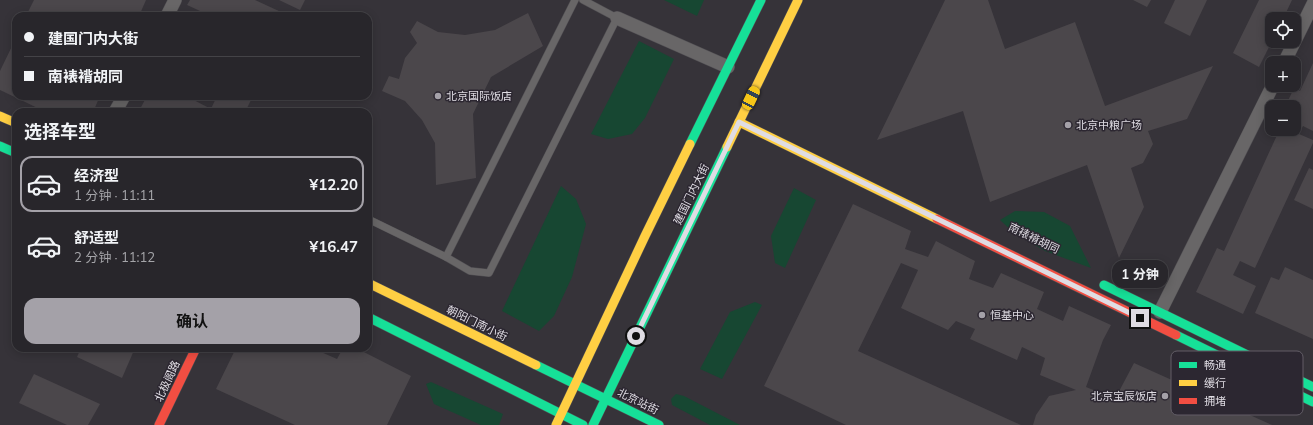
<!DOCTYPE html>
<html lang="zh">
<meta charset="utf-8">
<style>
:root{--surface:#28262b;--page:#302e33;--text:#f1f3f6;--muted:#a5a5a9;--line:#444347;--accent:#a4a1a8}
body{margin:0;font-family:Mulish,"Noto Sans SC",sans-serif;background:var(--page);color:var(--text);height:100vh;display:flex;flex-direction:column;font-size:15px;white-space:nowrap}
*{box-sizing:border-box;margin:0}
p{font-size:13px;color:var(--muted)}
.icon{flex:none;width:22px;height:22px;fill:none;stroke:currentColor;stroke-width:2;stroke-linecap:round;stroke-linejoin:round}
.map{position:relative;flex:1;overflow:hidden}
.side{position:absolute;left:12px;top:108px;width:360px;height:244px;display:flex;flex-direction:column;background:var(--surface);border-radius:12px;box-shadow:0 2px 10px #0003,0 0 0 1px var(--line)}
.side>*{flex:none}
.guide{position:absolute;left:12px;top:12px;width:360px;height:88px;border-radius:12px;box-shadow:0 2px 10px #0003,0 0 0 1px var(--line);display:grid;align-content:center;height:88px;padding:0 12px;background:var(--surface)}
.fabs{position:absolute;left:1265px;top:12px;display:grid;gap:8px}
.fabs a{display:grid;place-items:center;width:36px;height:36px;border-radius:8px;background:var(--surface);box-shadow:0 2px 10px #0003,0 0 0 1px var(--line);font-size:20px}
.end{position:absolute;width:18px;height:18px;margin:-9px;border:5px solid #dfdce3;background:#111;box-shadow:0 0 0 2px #111}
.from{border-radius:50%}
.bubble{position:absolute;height:28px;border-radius:12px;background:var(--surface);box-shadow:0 2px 10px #0003,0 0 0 1px var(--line);font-size:13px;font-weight:700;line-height:28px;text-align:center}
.car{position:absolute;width:12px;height:24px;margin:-12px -6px;border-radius:5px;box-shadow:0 0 3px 1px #0007;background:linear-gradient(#f5c518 24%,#345 0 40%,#f5c518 0 76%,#345 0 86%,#f5c518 0)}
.guide b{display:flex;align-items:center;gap:14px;height:38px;font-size:15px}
.guide b+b{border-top:1px solid var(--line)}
.guide i{width:10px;height:10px;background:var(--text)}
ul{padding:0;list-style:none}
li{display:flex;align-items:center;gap:12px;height:56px;margin:0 8px 6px;padding:0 4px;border:2px solid transparent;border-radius:12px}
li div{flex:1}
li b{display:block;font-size:15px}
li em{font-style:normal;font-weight:700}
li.on{border-color:var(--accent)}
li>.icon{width:36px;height:36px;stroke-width:1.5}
h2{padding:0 12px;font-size:18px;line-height:48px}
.primary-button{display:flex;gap:8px;margin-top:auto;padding:8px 12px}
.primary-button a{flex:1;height:46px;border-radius:12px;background:var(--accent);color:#111;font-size:16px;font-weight:700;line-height:46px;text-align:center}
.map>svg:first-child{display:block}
.green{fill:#174732}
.building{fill:#4b474b}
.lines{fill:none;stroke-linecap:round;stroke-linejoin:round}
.lane-casing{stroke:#514f53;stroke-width:8}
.street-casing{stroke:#514f53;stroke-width:14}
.fast-casing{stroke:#514f53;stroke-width:10}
.slow-casing{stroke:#514f53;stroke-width:10}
.jam-casing{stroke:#514f53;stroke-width:10}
.lane{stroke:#686667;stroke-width:7}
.street{stroke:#686667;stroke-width:13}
.fast{stroke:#16e098;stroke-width:9}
.slow{stroke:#ffcf43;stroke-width:9}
.jam{stroke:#f24e42;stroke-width:9}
.route{stroke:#dfdce3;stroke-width:5}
.poi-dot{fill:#a4a1a8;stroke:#2c2731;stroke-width:1.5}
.labels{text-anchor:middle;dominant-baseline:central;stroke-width:3;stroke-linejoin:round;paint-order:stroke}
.poi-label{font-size:11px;fill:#dfdce3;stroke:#2c2731;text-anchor:start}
.street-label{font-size:11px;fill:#dfdce3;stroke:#2c2731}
.key{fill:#2c2731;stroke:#625d66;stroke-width:1}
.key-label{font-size:11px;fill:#dfdce3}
</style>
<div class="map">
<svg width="1313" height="425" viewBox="0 0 1313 425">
<rect width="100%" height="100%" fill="#363339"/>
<g class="green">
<polygon points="664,0 704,0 697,16"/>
<polygon points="639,41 674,59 645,118 632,134 608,139 591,134"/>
<polygon points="561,186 576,199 586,224 572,277 554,316 539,331 502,311"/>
<polygon points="794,188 816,200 785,268 775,263 771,236"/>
<polygon points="1015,211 1044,212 1070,226 1091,268 1045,251 1013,232 1000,220"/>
<polygon points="755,302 762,305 722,379 700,369 730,312"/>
<polygon points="431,382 503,414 499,425 481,425 434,404 426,384"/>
<polygon points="676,394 684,396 740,425 710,425 672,405 671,399"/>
</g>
<g class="building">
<polygon points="34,0 146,0 139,16 26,16"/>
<polygon points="190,0 255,0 281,12 279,16 211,16 187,5"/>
<polygon points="279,0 305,0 300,10"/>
<polygon points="945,0 988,0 1005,49 1075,22 1105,106 1213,66 1187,119 1148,131 1153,144 1143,163 1131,168 1144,207 1119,258 1087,165 990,202 963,111 877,140"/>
<polygon points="1133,0 1151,0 1147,7"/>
<polygon points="1175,0 1207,0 1190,36 1164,23"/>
<polygon points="1259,0 1292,0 1283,19 1272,19 1272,41 1259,67 1233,53"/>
<polygon points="528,13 543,46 491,77 473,114 476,178 436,185 435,143 422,120 405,101 382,91 389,76 399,79 405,58 417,43 410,32 417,21 438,32 465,35 495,30"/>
<polygon points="16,38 16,96 100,96 93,112 46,112 0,90 0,71"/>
<polygon points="1313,63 1313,131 1303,126 1299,134 1313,140 1313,143 1255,268 1240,261 1233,275 1256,286 1243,314 1196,292 1217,248 1224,251 1278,133 1274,131 1275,129 1294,129 1294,107 1285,107 1294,88 1300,91"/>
<polygon points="147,96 186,96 211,109 217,96 253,96 245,112 142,112 139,111"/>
<polygon points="1309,168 1313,170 1313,209 1294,200"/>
<polygon points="853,204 911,231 905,249 928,257 936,241 975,261 969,279 993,288 1001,273 1044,292 1037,309 1063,321 1069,306 1111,325 1103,340 1086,387 1115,399 1134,363 1272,425 1033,425 1036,415 1049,396 1076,390 1040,375 1045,358 1022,347 1017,360 970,339 975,329 956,321 948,330 901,308 918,270 901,263 858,351 1021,425 846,425 764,386"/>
<polygon points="1285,267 1313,280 1313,339 1255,313 1271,277 1279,280"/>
<polygon points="81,348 135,348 122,378 77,357"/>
<polygon points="236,348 312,348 337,359 343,348 356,348 411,376 387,425 295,425 216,389"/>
<polygon points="34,374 100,404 88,425 67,425 19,403"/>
</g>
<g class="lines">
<g class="lane-casing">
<g id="lane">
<polyline points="368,219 446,257 470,271 489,273 617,18 583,0"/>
<polyline points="446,257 575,0"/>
</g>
</g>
<g class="street-casing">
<g id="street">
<polyline points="167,16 175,0"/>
<polyline points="617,18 728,67"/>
<polyline points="1284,63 1313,4"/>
<polyline points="115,112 124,96"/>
<polyline points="1160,312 1273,85"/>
</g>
</g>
<g class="fast-casing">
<g id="fast">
<polyline points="690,144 761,0"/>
<polyline points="0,146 16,153"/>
<polyline points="1104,285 1313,387"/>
<polyline points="368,317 583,425"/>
<polyline points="1176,335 1313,402"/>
<polyline points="536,365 659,425"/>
<polyline points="593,425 727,147"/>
</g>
</g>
<g class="slow-casing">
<g id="slow">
<polyline points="0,116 16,123"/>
<polyline points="739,122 937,219"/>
<polyline points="727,147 798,0"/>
<polyline points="368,283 536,365"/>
<polyline points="556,425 645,236 690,144"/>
</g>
</g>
<g class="jam-casing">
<g id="jam">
<polyline points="937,219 1176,335"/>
<polyline points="159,425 196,348"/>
</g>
</g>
<use href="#lane" class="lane"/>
<use href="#street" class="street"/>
<use href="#fast" class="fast"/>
<use href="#slow" class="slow"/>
<use href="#jam" class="jam"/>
</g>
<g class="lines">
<polyline class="route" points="636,336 739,122 1140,318"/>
</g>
<g class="poi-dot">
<circle cx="438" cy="96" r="4"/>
<circle cx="1068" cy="125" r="4"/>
<circle cx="982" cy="315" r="4"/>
<circle cx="1165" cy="396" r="4"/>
</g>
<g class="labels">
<g class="poi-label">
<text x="446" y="96">北京国际饭店</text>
<text x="1076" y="125">北京中粮广场</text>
<text x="990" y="315">恒基中心</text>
<text x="1157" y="396" text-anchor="end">北京宝辰饭店</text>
</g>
<g class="street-label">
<text transform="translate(691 194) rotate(-64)">建国门内大街</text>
<text transform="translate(1034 238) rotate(26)">南裱褙胡同</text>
<text transform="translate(477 323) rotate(26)">朝阳门南小街</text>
<text transform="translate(167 381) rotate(-65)">北极阁路</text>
<text transform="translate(638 401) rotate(26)">北京站街</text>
</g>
</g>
<rect x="1171" y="351" width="132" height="64" rx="6" class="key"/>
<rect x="1179" y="362" width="18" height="6" fill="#16e098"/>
<rect x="1179" y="380" width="18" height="6" fill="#ffcf43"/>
<rect x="1179" y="398" width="18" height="6" fill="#f24e42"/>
<g class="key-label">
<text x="1204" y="369">畅通</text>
<text x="1204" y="387">缓行</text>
<text x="1204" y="405">拥堵</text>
</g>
</svg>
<div class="fabs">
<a><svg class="icon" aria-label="locate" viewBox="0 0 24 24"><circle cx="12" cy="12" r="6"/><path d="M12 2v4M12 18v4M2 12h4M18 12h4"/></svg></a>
<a>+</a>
<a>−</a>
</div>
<i class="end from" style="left:636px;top:336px"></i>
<i class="end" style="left:1140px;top:318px"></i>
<div class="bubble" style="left:1112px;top:260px;width:56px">1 分钟</div>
<i class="car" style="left:751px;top:98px;rotate:26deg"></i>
<div class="guide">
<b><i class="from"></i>建国门内大街</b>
<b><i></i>南裱褙胡同</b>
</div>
<section class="side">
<h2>选择车型</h2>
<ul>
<li class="on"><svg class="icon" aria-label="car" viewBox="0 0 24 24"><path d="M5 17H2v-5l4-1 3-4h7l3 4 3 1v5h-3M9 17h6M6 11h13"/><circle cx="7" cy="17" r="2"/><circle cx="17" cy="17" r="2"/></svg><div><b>经济型</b><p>1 分钟 · 11:11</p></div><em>¥12.20</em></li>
<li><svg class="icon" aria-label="car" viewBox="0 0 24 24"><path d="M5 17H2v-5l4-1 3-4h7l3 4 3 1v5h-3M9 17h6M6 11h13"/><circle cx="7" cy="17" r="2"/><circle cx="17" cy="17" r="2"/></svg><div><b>舒适型</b><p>2 分钟 · 11:12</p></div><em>¥16.47</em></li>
</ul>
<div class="primary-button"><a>确认</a></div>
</section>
</div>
